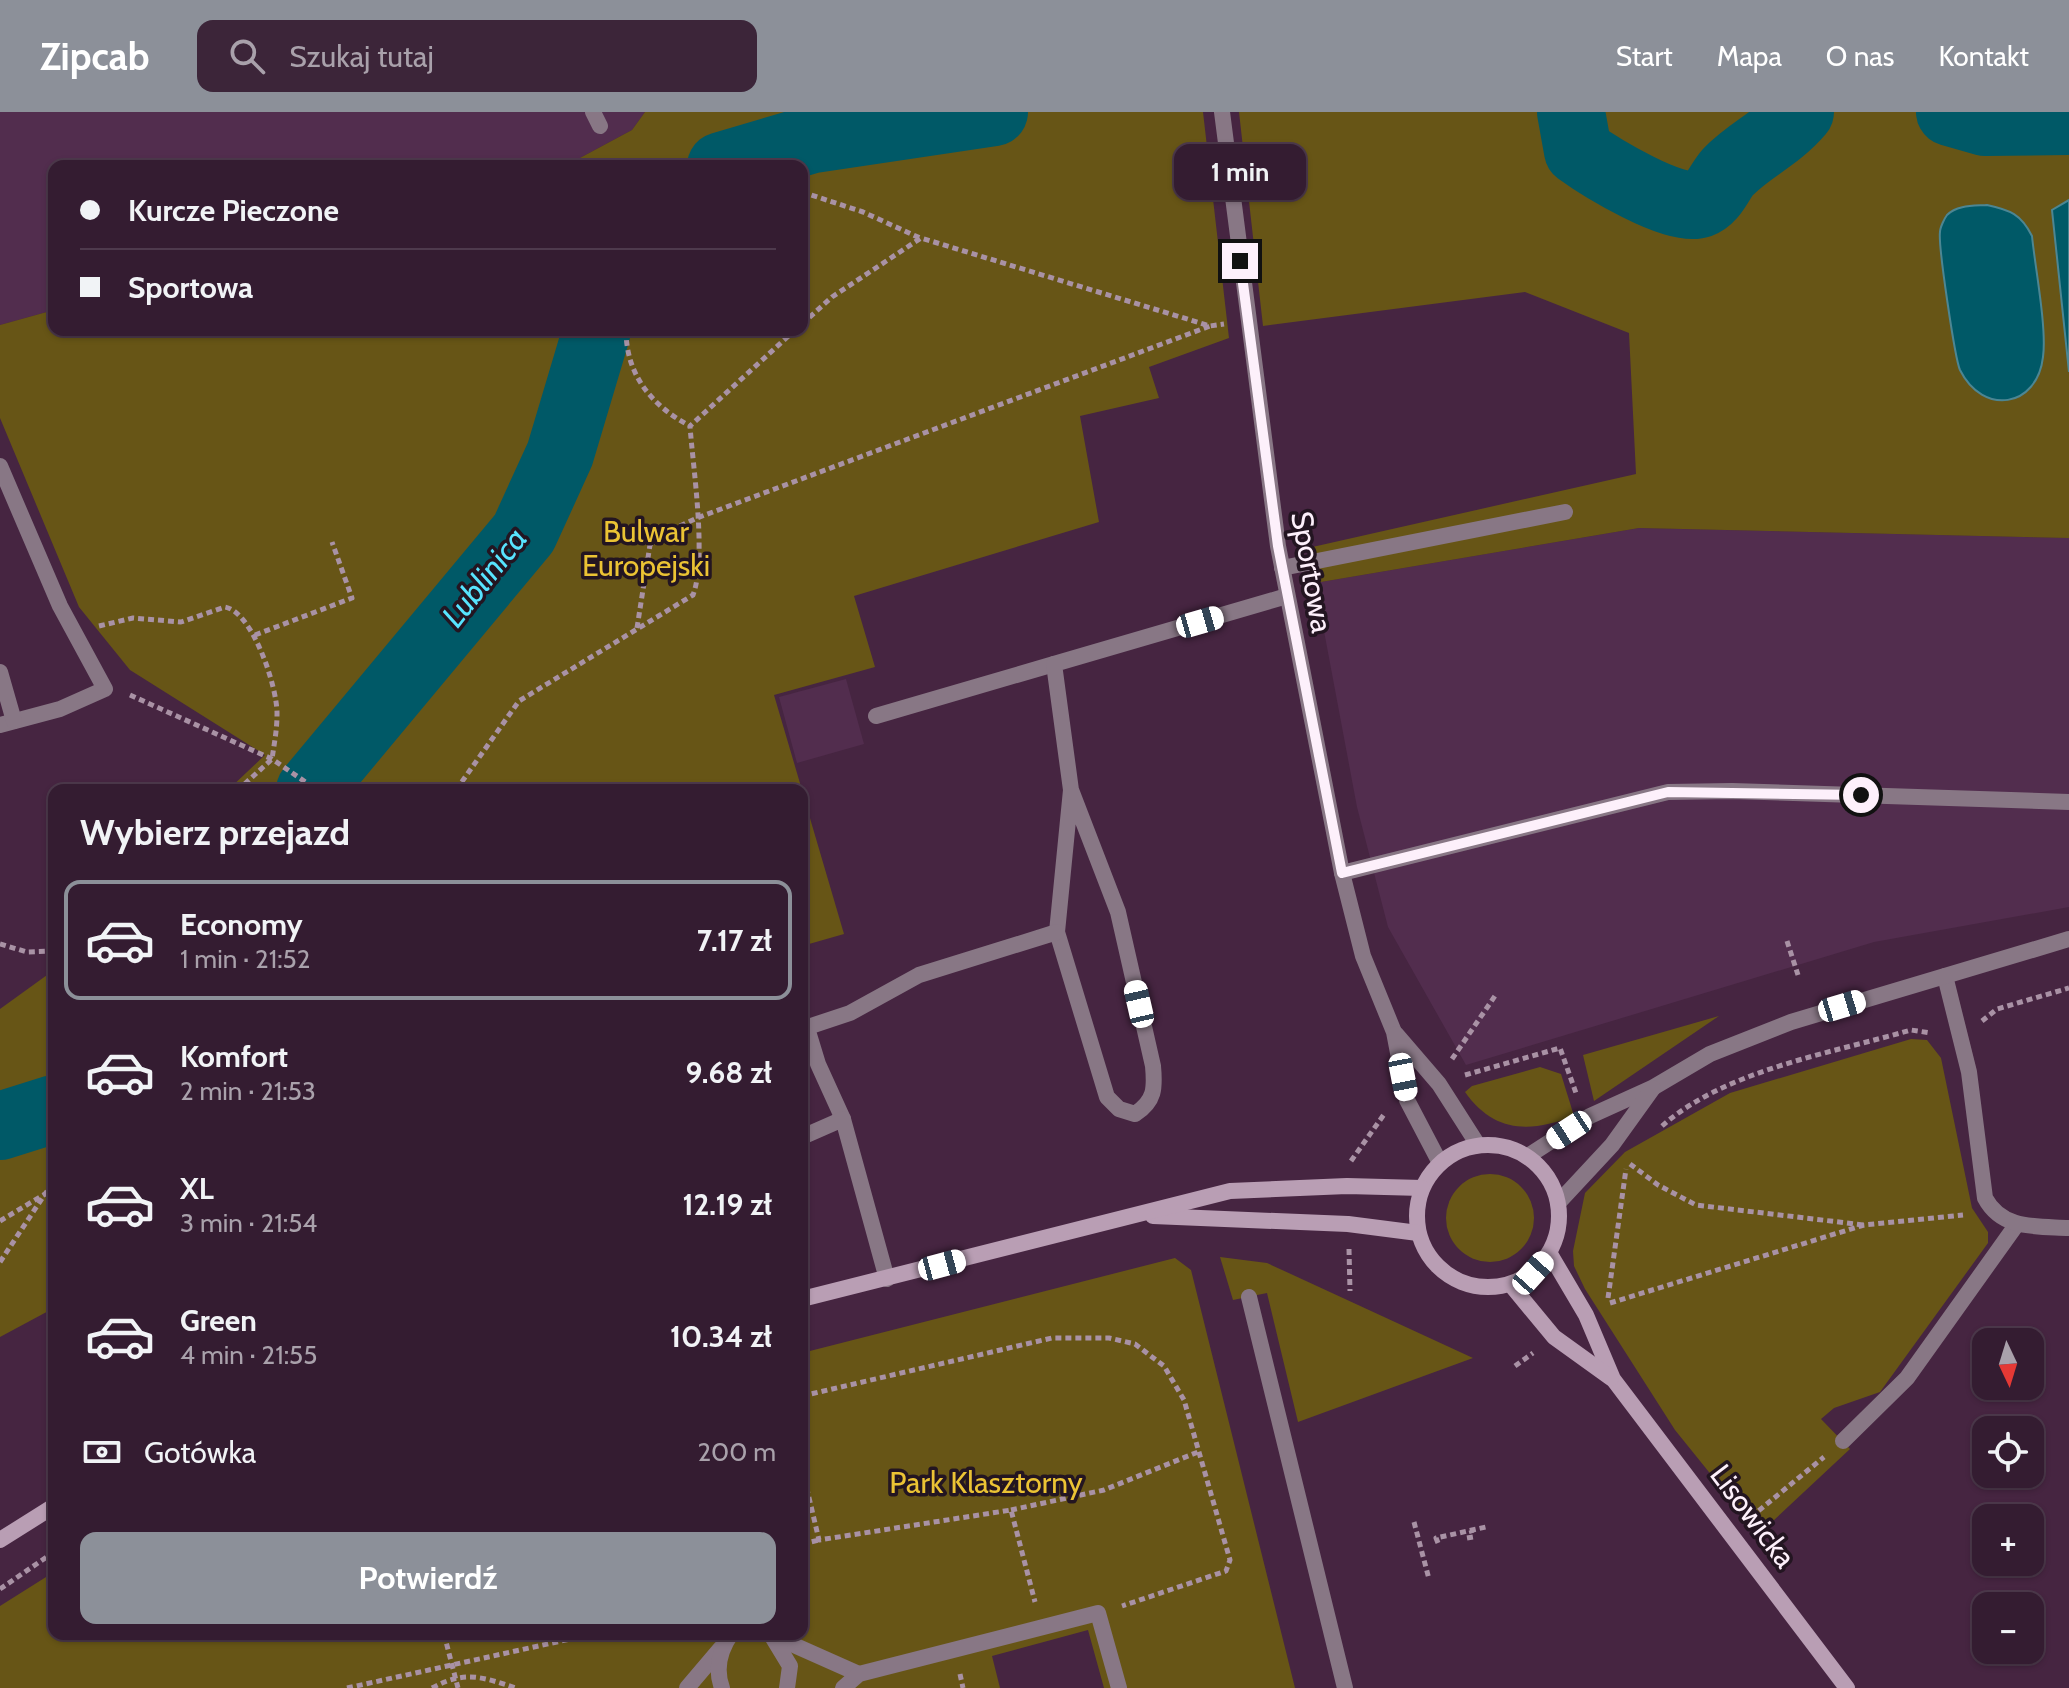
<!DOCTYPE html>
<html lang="pl">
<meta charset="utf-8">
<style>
:root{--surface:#341c31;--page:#3c2539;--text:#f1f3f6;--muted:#a9a1ab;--line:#4e3a4d;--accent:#8c9099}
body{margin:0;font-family:Cabin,sans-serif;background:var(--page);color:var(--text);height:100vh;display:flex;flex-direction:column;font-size:30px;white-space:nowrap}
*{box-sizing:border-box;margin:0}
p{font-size:26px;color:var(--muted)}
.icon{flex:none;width:44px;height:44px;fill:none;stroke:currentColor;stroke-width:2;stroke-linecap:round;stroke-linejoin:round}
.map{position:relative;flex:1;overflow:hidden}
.sheet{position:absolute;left:48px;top:672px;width:760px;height:856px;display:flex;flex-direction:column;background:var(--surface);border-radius:16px;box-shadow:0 2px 6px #0004,0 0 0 2px var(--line)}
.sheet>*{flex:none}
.banner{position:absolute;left:48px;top:48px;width:760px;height:176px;border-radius:16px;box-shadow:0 2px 6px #0004,0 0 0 2px var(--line);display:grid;align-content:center;height:176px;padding:0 32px;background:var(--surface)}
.needle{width:52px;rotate:176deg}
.tools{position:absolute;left:1972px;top:1216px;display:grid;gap:16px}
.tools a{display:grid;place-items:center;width:72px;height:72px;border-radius:16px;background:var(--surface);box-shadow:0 2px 6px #0004,0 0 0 2px var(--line);font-size:40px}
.end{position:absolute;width:36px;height:36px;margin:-18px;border:10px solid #fdf0fb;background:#111;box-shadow:0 0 0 4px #111}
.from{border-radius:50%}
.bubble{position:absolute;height:56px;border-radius:16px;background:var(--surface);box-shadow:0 2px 6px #0004,0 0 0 2px var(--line);font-size:26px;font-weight:700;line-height:56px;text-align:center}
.car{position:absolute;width:24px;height:48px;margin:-24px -12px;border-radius:10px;box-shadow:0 0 6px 2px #0007;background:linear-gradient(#fff 24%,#345 0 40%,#fff 0 76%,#345 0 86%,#fff 0)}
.banner b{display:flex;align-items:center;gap:28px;height:76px;font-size:30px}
.banner b+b{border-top:2px solid var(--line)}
.banner i{width:20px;height:20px;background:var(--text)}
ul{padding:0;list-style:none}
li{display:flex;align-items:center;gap:24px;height:120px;margin:0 16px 12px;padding:0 16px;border:4px solid transparent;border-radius:16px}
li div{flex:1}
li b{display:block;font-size:30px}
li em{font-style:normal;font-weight:700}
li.on{border-color:var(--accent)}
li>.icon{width:72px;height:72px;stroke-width:1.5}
h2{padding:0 32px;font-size:36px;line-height:96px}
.pay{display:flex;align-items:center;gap:20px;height:88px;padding:0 32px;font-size:30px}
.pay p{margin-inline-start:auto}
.primary-button{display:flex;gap:16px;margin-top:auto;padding:16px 32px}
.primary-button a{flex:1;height:92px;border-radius:16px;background:var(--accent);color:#fff;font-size:32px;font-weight:700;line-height:92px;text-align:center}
header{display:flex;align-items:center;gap:48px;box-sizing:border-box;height:112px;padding:0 40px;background:var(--accent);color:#fff}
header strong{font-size:38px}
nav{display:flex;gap:44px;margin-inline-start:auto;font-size:28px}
.search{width:560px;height:72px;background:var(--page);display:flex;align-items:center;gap:20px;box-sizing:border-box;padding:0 28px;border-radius:16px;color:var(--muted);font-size:30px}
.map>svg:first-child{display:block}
.built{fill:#522d4e}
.green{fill:#675516}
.water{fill:#005967;stroke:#4c8693;stroke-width:2}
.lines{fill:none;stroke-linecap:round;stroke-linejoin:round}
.river{stroke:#005967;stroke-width:68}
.path{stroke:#a992a5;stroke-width:5;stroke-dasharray:6 4;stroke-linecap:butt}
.service{stroke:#887785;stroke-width:16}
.minor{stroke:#887785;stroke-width:16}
.tertiary{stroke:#887785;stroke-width:16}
.secondary{stroke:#b99eb4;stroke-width:16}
.route{stroke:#fdf0fb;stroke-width:10}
.labels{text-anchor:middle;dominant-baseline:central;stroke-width:7;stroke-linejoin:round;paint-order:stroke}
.park-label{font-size:30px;fill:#ebc334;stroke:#231521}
.street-label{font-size:30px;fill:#fdf0fb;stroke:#231521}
.water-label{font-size:32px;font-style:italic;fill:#57e4fe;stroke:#231521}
</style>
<header>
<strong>Zipcab</strong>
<div class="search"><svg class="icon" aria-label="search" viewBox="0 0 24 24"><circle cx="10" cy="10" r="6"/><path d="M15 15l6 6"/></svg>Szukaj tutaj</div>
<nav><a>Start</a><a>Mapa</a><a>O nas</a><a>Kontakt</a></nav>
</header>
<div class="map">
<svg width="2069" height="1576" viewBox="0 0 2069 1576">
<rect width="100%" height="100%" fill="#462541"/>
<g class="built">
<polygon points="0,0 645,0 632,18 565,54 54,54 54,198 0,213"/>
<polygon points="1639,416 2069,426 2069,795 1874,830 1466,953 1388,815 1357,695 1315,471"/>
<polygon points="846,567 864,632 797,651 779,585"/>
</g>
<g class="green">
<polygon points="645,0 1203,0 1229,226 1149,255 1159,286 1080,304 1099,410 854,484 875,555 774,583 802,678 228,678 265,643 130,558 79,495 0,306 0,213 54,198 54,218 684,218 697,222 719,218 802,218 802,54 565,54 632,18"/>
<polygon points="1239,0 2069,0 2069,426 1639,416 1315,471 1308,436 1636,362 1629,221 1525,180 1263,214"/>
<polygon points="802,679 844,822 802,834"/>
<polygon points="54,858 54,1196 0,1225 0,897"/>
<polygon points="1719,904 1594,989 1583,943"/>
<polygon points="1911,927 1927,928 1941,946 1972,1096 1988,1120 1988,1131 1880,1280 1834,1296 1821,1307 1850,1337 1759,1422 1675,1318 1585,1177 1574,1154 1573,1139 1585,1081 1625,1040 1730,981"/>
<path d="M1540,955l21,7 13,42c-44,17 -80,17 -109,-24l7,-6z"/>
<circle cx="1490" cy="1106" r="44"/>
<polygon points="1220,1145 1267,1151 1473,1246 1298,1310 1267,1181 1233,1188"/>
<polygon points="1175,1146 1191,1158 1295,1576 1104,1576 1088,1518 992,1544 1000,1576 0,1576 0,1494 54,1460 54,1522 802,1522 802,1241"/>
</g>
<g class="water">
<polygon points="2069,88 2069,260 2052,98"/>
<path d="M1987,93c23,5 34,9 45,31 3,31 15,92 11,121 -6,51 -60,59 -83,13 -5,-11 -22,-125 -20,-138 0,-4 4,-13 7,-17 10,-10 26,-9 40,-10z"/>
</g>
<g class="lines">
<g class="river">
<path d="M1571,0l7,39c22,16 97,62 122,53 14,-5 19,-22 28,-32 22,-23 49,-33 72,-60"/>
<polyline points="1950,0 1985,10 2069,9"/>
<polyline points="721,54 813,27 994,0"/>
<polyline points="310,678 524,421 560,342 597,218"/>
<polyline points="0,1014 54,997"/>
</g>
<g class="path">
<polyline points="802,80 863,100 920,126"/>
<polyline points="802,212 832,185 921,126 1210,214 1224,212"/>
<path d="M626,218c0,45 26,76 64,96"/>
<path d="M99,514l34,-8 48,4 44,-15c28,5 53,82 52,108 0,15 -3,30 -5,44l-34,31"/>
<polyline points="637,516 650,433 657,425 697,406 1210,214"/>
<polyline points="255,523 352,486 332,430"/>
<polyline points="130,583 272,647 317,678"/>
<path d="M456,678l63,-89 174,-106c14,-37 0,-127 -3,-169l105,-96"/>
<polyline points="1787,829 1798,863"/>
<polyline points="0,832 27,840 54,839"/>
<polyline points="1982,909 1997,897 2069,876"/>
<polyline points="1452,947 1497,881"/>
<polyline points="1465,963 1560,936 1576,981"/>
<path d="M1662,1014c63,-56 170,-73 249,-96l20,3"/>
<polyline points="1351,1049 1385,1001"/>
<polyline points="1630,1052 1658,1073 1696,1093 1864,1113"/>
<polyline points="0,1109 45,1082 54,1070"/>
<polyline points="1349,1137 1350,1179"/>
<polyline points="0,1150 45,1082"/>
<polyline points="1608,1186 1626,1057"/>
<polyline points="1610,1191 1864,1113 1963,1103"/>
<polyline points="1515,1254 1533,1241"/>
<polyline points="802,1284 1052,1226 1109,1226 1135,1232 1164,1254 1184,1288 1230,1448 1226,1459 1122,1494"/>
<polyline points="802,1356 819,1428 1011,1398 1035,1490"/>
<polyline points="1011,1398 1104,1378 1198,1340"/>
<polyline points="1751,1405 1824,1345"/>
<polyline points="1414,1410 1429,1467"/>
<polyline points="1467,1426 1473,1425 1471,1418"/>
<polyline points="1438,1431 1436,1426 1486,1415"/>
<polyline points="802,1432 819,1428"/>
<polyline points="0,1477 54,1440"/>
<polyline points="444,1522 458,1576"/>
<polyline points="960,1562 963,1576"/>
<polyline points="347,1576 593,1522"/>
<path d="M432,1576c33,-18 50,-11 84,0"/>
</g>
<g class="service">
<polyline points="593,0 600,14"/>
<polyline points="0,354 60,494 105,577 60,597 0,613"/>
<polyline points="1282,456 1565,400"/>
<polyline points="0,560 14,609"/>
<polyline points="876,604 1054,552"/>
<path d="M1071,678l47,122 35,154c2,22 2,35 -18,48l-16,-5 -12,-12 -50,-165 14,-142 -17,-126 233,-68"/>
<polyline points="1342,761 1668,680 1732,679 2069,690"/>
<polyline points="807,916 818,952 843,1007"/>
<polyline points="802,917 850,901 919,863 1057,820"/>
<polyline points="802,1025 843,1007 887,1167"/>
<polyline points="1843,1329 1907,1266 2017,1112"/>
<polyline points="769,1522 859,1562"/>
<polyline points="773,1526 790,1554 787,1576"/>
<polyline points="687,1576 721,1536"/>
<path d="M722,1576c-7,-19 -2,-38 9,-54"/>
<polyline points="843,1576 859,1562 1098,1501 1119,1576"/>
</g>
<g class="minor">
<polyline points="1222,0 1278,434 1342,761 1363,844 1394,920 1407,988 1440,1051"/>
<path d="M1945,864l24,96 16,126c17,32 51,28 84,30"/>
<polyline points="1396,922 1439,972 1478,1033"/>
<polyline points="1249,1185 1345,1576"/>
</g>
<g class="tertiary">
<polyline points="1528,1044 1590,1004 1654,975 1710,942 1791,910 2069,827"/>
<polyline points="1559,1090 1612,1033 1653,976"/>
</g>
<g class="secondary">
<circle cx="1488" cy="1104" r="71"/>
<polyline points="1153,1104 1348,1112 1418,1121"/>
<polyline points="1550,1142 1586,1203 1613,1267 1847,1576"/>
<polyline points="1511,1173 1554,1225 1611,1266"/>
<polyline points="802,1187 1230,1079 1347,1074 1422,1076"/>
<polyline points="0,1428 54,1394"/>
</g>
</g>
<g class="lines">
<polyline class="route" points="1240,149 1278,434 1342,761 1668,680 1861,683"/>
</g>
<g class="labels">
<g class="park-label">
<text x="646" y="419">Bulwar<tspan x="646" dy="34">Europejski</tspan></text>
<text x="986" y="1370">Park Klasztorny</text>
</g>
<g class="street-label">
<text transform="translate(1312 460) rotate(80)">Sportowa</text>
<text transform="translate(1753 1404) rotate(53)">Lisowicka</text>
</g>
<g class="water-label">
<text transform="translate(484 465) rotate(-52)">Lublinica</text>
</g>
</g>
</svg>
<div class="tools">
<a><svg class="needle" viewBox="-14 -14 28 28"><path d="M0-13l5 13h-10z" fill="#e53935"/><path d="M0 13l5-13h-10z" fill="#a9a1ab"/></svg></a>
<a><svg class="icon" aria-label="locate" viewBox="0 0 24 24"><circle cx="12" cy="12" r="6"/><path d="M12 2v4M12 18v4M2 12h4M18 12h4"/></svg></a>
<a>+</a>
<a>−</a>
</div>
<i class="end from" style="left:1861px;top:683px"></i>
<i class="end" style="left:1240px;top:149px"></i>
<div class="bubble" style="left:1174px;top:32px;width:132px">1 min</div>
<i class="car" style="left:1200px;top:510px;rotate:74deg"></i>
<i class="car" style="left:1139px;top:892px;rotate:347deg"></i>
<i class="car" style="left:1842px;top:894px;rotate:73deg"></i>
<i class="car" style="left:1403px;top:965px;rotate:169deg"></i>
<i class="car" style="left:1569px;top:1018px;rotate:237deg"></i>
<i class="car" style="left:942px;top:1153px;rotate:75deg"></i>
<i class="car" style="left:1533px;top:1161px;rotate:42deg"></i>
<div class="banner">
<b><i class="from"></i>Kurcze Pieczone</b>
<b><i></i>Sportowa</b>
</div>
<section class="sheet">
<h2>Wybierz przejazd</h2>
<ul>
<li class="on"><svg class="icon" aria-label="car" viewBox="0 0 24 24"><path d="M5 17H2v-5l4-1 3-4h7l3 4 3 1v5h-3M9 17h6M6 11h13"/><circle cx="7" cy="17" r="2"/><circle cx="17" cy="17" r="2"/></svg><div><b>Economy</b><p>1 min · 21:52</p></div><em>7.17 zł</em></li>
<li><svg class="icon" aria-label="car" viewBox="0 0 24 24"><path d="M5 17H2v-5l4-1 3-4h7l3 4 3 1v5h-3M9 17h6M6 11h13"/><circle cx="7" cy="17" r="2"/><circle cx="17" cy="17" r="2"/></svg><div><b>Komfort</b><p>2 min · 21:53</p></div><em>9.68 zł</em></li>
<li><svg class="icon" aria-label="car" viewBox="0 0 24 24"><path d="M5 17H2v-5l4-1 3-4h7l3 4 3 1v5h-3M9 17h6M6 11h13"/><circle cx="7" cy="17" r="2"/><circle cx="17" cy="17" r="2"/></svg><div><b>XL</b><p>3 min · 21:54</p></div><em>12.19 zł</em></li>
<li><svg class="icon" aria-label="car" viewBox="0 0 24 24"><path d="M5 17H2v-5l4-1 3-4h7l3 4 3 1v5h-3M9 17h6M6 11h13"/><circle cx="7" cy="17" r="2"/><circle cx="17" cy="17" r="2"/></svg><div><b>Green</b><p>4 min · 21:55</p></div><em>10.34 zł</em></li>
</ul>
<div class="pay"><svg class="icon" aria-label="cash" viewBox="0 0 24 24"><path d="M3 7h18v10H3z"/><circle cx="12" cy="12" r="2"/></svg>Gotówka<p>200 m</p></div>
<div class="primary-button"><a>Potwierdź</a></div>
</section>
</div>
